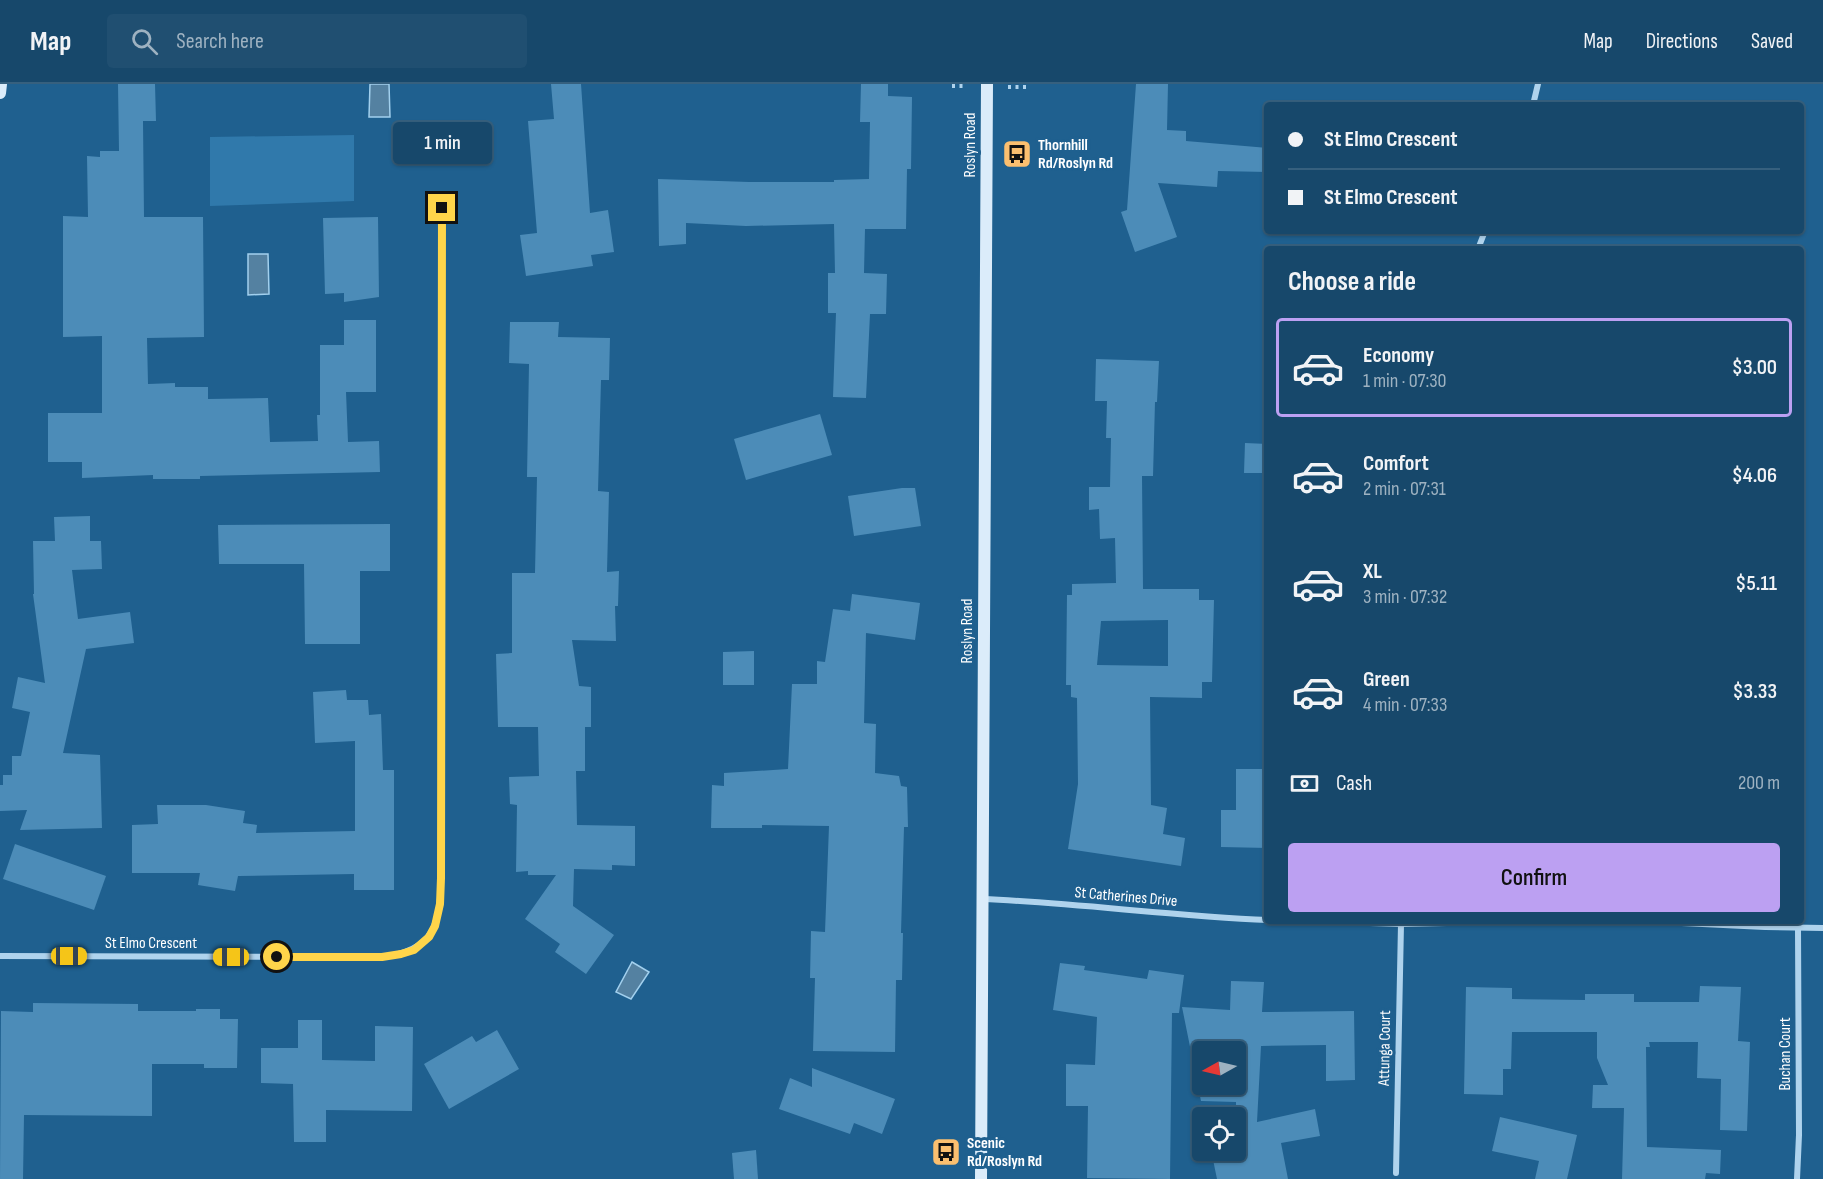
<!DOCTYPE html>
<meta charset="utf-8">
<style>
:root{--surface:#17486b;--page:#204f71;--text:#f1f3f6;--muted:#9eb2c1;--line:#36607e;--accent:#bca0f2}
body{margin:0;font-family:"Sofia Sans Condensed",sans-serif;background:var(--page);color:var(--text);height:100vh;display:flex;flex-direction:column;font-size:22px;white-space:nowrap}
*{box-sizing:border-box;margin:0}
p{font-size:20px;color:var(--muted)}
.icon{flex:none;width:33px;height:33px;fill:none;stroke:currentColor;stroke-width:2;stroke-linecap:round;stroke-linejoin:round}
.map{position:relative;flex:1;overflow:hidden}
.sheet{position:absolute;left:1264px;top:162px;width:540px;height:678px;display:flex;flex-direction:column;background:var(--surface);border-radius:6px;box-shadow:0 2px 4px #0004,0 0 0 2px var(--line)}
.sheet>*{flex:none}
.guide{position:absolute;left:1264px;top:18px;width:540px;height:132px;border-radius:6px;box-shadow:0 2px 4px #0004,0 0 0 2px var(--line);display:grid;align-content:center;height:132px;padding:0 24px;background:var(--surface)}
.needle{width:39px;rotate:262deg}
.tools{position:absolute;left:1192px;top:957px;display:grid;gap:12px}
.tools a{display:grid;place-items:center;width:54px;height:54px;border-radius:6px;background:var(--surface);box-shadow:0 2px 4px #0004,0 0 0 2px var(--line);font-size:30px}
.end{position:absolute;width:27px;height:27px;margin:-14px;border:8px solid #ffd54a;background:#111;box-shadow:0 0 0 3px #111}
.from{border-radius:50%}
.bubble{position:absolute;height:42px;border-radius:6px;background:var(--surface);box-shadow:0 2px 4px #0004,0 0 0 2px var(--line);font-size:20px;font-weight:600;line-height:42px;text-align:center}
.car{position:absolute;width:18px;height:36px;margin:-18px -9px;border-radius:8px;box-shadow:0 0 4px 2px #0007;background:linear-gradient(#f5c518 24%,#345 0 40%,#f5c518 0 76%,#345 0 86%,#f5c518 0)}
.guide b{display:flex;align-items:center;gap:21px;height:57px;font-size:22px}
.guide b+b{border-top:2px solid var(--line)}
.guide i{width:15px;height:15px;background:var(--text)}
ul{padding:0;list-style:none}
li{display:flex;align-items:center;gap:18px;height:99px;margin:0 12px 9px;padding:0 12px;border:3px solid transparent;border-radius:6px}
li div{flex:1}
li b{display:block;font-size:22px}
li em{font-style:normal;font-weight:600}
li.on{border-color:var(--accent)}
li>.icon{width:54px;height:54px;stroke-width:1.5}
h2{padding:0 24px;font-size:27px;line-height:72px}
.pay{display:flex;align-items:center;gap:15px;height:66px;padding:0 24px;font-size:22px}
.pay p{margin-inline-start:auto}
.action{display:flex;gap:12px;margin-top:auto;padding:12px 24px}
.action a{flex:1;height:69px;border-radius:6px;background:var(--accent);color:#111;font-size:24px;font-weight:600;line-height:69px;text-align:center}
header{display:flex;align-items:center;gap:36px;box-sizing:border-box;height:84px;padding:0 30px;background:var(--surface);border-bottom:2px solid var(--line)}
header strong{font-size:28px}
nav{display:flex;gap:33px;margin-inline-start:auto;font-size:21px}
.search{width:420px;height:54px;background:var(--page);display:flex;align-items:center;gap:15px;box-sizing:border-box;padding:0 21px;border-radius:6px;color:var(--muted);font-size:22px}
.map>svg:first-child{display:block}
.green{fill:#3079ab}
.water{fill:#5481a1;stroke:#a2d0ee;stroke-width:1.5}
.building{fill:#4c8cb8;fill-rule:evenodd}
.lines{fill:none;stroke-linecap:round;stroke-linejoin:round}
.path{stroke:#afd3ed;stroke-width:4;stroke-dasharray:3 4.5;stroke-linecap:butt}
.street{stroke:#afd3ed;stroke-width:6}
.secondary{stroke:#dbecfa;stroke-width:12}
.route{stroke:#ffd54a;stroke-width:8}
.labels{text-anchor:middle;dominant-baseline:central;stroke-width:6;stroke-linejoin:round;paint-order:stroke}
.street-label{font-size:16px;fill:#fff;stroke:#1f608f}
.poi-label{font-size:16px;font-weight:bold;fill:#fff;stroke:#1f608f;text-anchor:start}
</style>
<header>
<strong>Map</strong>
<div class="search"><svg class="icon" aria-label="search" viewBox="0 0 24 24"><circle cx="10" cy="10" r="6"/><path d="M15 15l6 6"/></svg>Search here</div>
<nav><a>Map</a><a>Directions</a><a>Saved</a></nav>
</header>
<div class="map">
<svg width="1823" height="1095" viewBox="0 0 1823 1095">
<rect width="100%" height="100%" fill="#1f608f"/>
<polygon class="green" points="354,51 354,117 210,122 210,53"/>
<g class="water">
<polygon points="370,0 389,0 390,33 369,33"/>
<polygon points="248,170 268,170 269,210 248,211"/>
<polygon points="632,878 649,888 631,915 616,908"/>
</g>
<g class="building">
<polygon points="118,0 155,0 156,37 143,37 144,133 203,133 204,253 147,254 148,300 175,299 175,303 208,303 208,315 268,314 270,358 318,357 317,331 320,331 320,261 344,261 344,236 376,236 376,308 346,308 348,358 379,357 380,388 200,392 200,395 153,395 153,391 82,394 82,378 48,378 48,329 102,329 102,252 63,253 63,132 88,133 87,72 100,73 100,67 119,67"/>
<polygon points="551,0 581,0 590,129 608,126 614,168 591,171 593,182 526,192 520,151 537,149 528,37 554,35"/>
<polygon points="861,0 888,0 888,12 912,13 911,85 907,85 906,145 865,145 864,189 887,190 886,230 870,230 866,314 833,313 836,229 828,229 828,189 835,189 834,140 746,142 686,139 686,160 659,162 658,95 749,98 834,98 834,96 869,95 870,38 860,38"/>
<polygon points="1136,0 1168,0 1167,46 1186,47 1186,57 1268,64 1268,88 1218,87 1217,103 1158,99 1177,153 1135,168 1121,128 1127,126"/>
<polygon points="378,133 379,213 344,218 344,209 325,210 323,134"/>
<polygon points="510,238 559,238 558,253 610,254 609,296 601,296 598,407 609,408 607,488 619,487 618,522 615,522 616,557 572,556 579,602 591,603 591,643 585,643 585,687 576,687 577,741 635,742 635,782 612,781 612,786 574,785 573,822 614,851 586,890 555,868 560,860 525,835 556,791 528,791 528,787 516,788 517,721 510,720 509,693 539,692 538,643 498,643 496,570 512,569 512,489 535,489 537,393 527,393 529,280 509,279"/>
<path d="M1096,275l63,2 -2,41h-2l-2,74h-11l1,113h56v11h15l-2,82h-10v16l-52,-1 1,108 16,3 -4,26 22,4 -4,28 -113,-17 10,-65 -1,-86 -6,-1v-12h-5l1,-90h5v-11l44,-1 -1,-45 -15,1 -1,-30 -10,1v-23h21l1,-49h-5l1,-37h-12zM1168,536v46l-71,-1 4,-44z"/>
<polygon points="820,330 832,371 746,396 734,355"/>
<polygon points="1245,359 1268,360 1268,389 1244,389"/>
<polygon points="902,404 915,404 921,442 854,452 848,412"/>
<polygon points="90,432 90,457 101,457 102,485 72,486 78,535 130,528 134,559 86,565 63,669 100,671 102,744 20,746 27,726 0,727 0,701 3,701 3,691 12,691 12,672 21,672 30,628 12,624 18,593 45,599 33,510 34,510 33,457 55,457 54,433"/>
<polygon points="390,440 390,487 360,487 360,560 305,560 304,480 219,480 218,441"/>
<polygon points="852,510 920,519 915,556 866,549 864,639 876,640 875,689 899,692 901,702 907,703 908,743 904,743 901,849 903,849 902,896 896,896 895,968 813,967 815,894 810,894 811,847 825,848 829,742 762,741 762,744 711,744 712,701 724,702 724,689 788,685 792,600 817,600 817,577 825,578 833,525 850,527"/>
<polygon points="754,567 754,601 723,601 723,568"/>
<polygon points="346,606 347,616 368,616 369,631 381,630 383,686 394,686 394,806 354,806 354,790 238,792 235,807 198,801 200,789 132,789 132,741 158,740 157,721 206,721 245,727 243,739 257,741 256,749 355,747 355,657 315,659 313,608"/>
<polygon points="1236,685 1268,685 1268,764 1221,763 1221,726 1236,726"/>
<polygon points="15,760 106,792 94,826 3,795"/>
<polygon points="1060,879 1085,882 1084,886 1147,895 1149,886 1184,891 1179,929 1172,929 1170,1095 1087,1094 1088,1022 1066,1022 1066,980 1095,981 1097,933 1053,926"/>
<path d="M1231,897l33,1 -2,30 92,-1 1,69 -29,1v-36l-65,1 -4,76 58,-13 5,27 -39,7 7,36h-71l-6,-29h25v-48l-35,-1 -19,-94 48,3zM1203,968h33v32h-33z"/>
<polygon points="1700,902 1741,903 1738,957 1750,958 1747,1047 1720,1046 1721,995 1697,994 1698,958 1649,958 1650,963 1646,963 1647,1063 1721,1066 1720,1090 1706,1089 1705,1095 1622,1095 1624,1024 1592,1024 1593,1001 1608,1001 1597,974 1597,948 1512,948 1511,985 1503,985 1503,1011 1464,1010 1466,903 1512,904 1512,915 1585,916 1585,910 1634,910 1634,918 1699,918"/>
<polygon points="33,919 138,920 138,927 196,927 196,925 220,925 220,935 238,935 237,984 204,984 204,980 152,980 152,1032 24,1031 23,1095 0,1095 1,927 33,928"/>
<polygon points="298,936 322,936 322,976 375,977 375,942 413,943 412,1027 326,1026 326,1058 294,1058 293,1000 261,999 261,964 298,964"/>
<polygon points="497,946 519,985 449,1025 424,980 472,952 476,958"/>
<polygon points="812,984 895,1015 882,1050 854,1039 850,1050 779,1025 790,994 812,1003"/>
<polygon points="1500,1033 1577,1051 1567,1095 1535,1095 1539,1077 1492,1067"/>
<polygon points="756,1066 758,1095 734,1095 732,1069"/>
</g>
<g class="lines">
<g class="path">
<polyline points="952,2 967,2"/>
<polyline points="1008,3 1028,3"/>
</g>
<g class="street">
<polyline points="1533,21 1538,0"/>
<polyline points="1478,165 1485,147"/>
<path d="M982,815c95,4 190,17 286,21"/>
<polyline points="1308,837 1401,840 1537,837"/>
<polyline points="1640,837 1765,843 1823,844"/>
<path d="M0,872l382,1c52,-6 58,-32 59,-79l1,-670"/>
<polyline points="1396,1089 1401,840"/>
<polyline points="1797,1095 1799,1051 1798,844"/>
</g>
<g class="secondary">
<polyline points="0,9 1,0"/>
<polyline points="981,1095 987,0"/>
</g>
</g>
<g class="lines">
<polyline class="route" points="277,873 382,873 401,870 414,866 429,853 435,842 440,820 441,794 442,124"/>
</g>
<defs>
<g id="bus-square" transform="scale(1.5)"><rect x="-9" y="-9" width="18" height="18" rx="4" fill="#fbbf6f" stroke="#1f608f"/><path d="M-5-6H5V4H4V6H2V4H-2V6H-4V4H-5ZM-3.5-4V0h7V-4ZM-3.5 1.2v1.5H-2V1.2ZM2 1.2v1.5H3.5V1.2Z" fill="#111"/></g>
</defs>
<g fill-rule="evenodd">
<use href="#bus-square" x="1017" y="70"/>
<use href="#bus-square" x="946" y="1068"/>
</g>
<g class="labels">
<g class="street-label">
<text transform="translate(970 61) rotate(-90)">Roslyn Road</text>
<text transform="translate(967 547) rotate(-90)">Roslyn Road</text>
<text transform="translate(1126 813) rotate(5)">St Catherines Drive</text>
<text x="151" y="859">St Elmo Crescent</text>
<text transform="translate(1385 964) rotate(-89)">Attunga Court</text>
<text transform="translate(1785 970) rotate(-90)">Buchan Court</text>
</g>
<g class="poi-label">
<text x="1038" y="61">Thornhill<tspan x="1038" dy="18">Rd/Roslyn Rd</tspan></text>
<text x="967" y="1059">Scenic<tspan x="967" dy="18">Rd/Roslyn Rd</tspan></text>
</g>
</g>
</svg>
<div class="tools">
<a><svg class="needle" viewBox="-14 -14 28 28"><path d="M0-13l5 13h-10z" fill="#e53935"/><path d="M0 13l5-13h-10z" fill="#9eb2c1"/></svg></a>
<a><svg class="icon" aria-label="locate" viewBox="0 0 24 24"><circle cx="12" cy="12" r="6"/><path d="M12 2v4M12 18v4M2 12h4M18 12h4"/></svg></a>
</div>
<i class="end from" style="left:277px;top:873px"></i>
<i class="end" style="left:442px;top:124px"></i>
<div class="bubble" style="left:393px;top:38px;width:99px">1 min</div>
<i class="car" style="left:69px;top:872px;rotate:90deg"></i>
<i class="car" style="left:231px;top:873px;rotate:270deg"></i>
<div class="guide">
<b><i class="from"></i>St Elmo Crescent</b>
<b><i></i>St Elmo Crescent</b>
</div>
<section class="sheet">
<h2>Choose a ride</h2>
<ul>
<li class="on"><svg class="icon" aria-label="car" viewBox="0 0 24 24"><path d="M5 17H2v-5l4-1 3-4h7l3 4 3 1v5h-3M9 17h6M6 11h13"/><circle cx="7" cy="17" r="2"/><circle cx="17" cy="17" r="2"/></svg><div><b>Economy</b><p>1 min · 07:30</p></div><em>$3.00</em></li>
<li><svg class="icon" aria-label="car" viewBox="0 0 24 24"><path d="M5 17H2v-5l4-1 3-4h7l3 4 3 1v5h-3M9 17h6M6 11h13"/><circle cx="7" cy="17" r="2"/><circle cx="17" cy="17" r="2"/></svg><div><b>Comfort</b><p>2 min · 07:31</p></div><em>$4.06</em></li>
<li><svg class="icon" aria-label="car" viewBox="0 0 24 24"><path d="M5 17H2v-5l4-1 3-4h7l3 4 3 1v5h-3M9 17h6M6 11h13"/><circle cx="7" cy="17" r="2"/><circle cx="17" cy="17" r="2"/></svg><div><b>XL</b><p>3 min · 07:32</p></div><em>$5.11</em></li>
<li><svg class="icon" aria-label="car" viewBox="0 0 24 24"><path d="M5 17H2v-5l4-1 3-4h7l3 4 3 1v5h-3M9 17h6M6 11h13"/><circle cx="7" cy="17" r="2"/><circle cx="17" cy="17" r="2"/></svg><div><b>Green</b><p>4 min · 07:33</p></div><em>$3.33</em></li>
</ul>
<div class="pay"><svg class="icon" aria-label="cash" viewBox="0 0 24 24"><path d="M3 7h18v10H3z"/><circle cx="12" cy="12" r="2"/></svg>Cash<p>200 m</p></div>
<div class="action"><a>Confirm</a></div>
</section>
</div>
